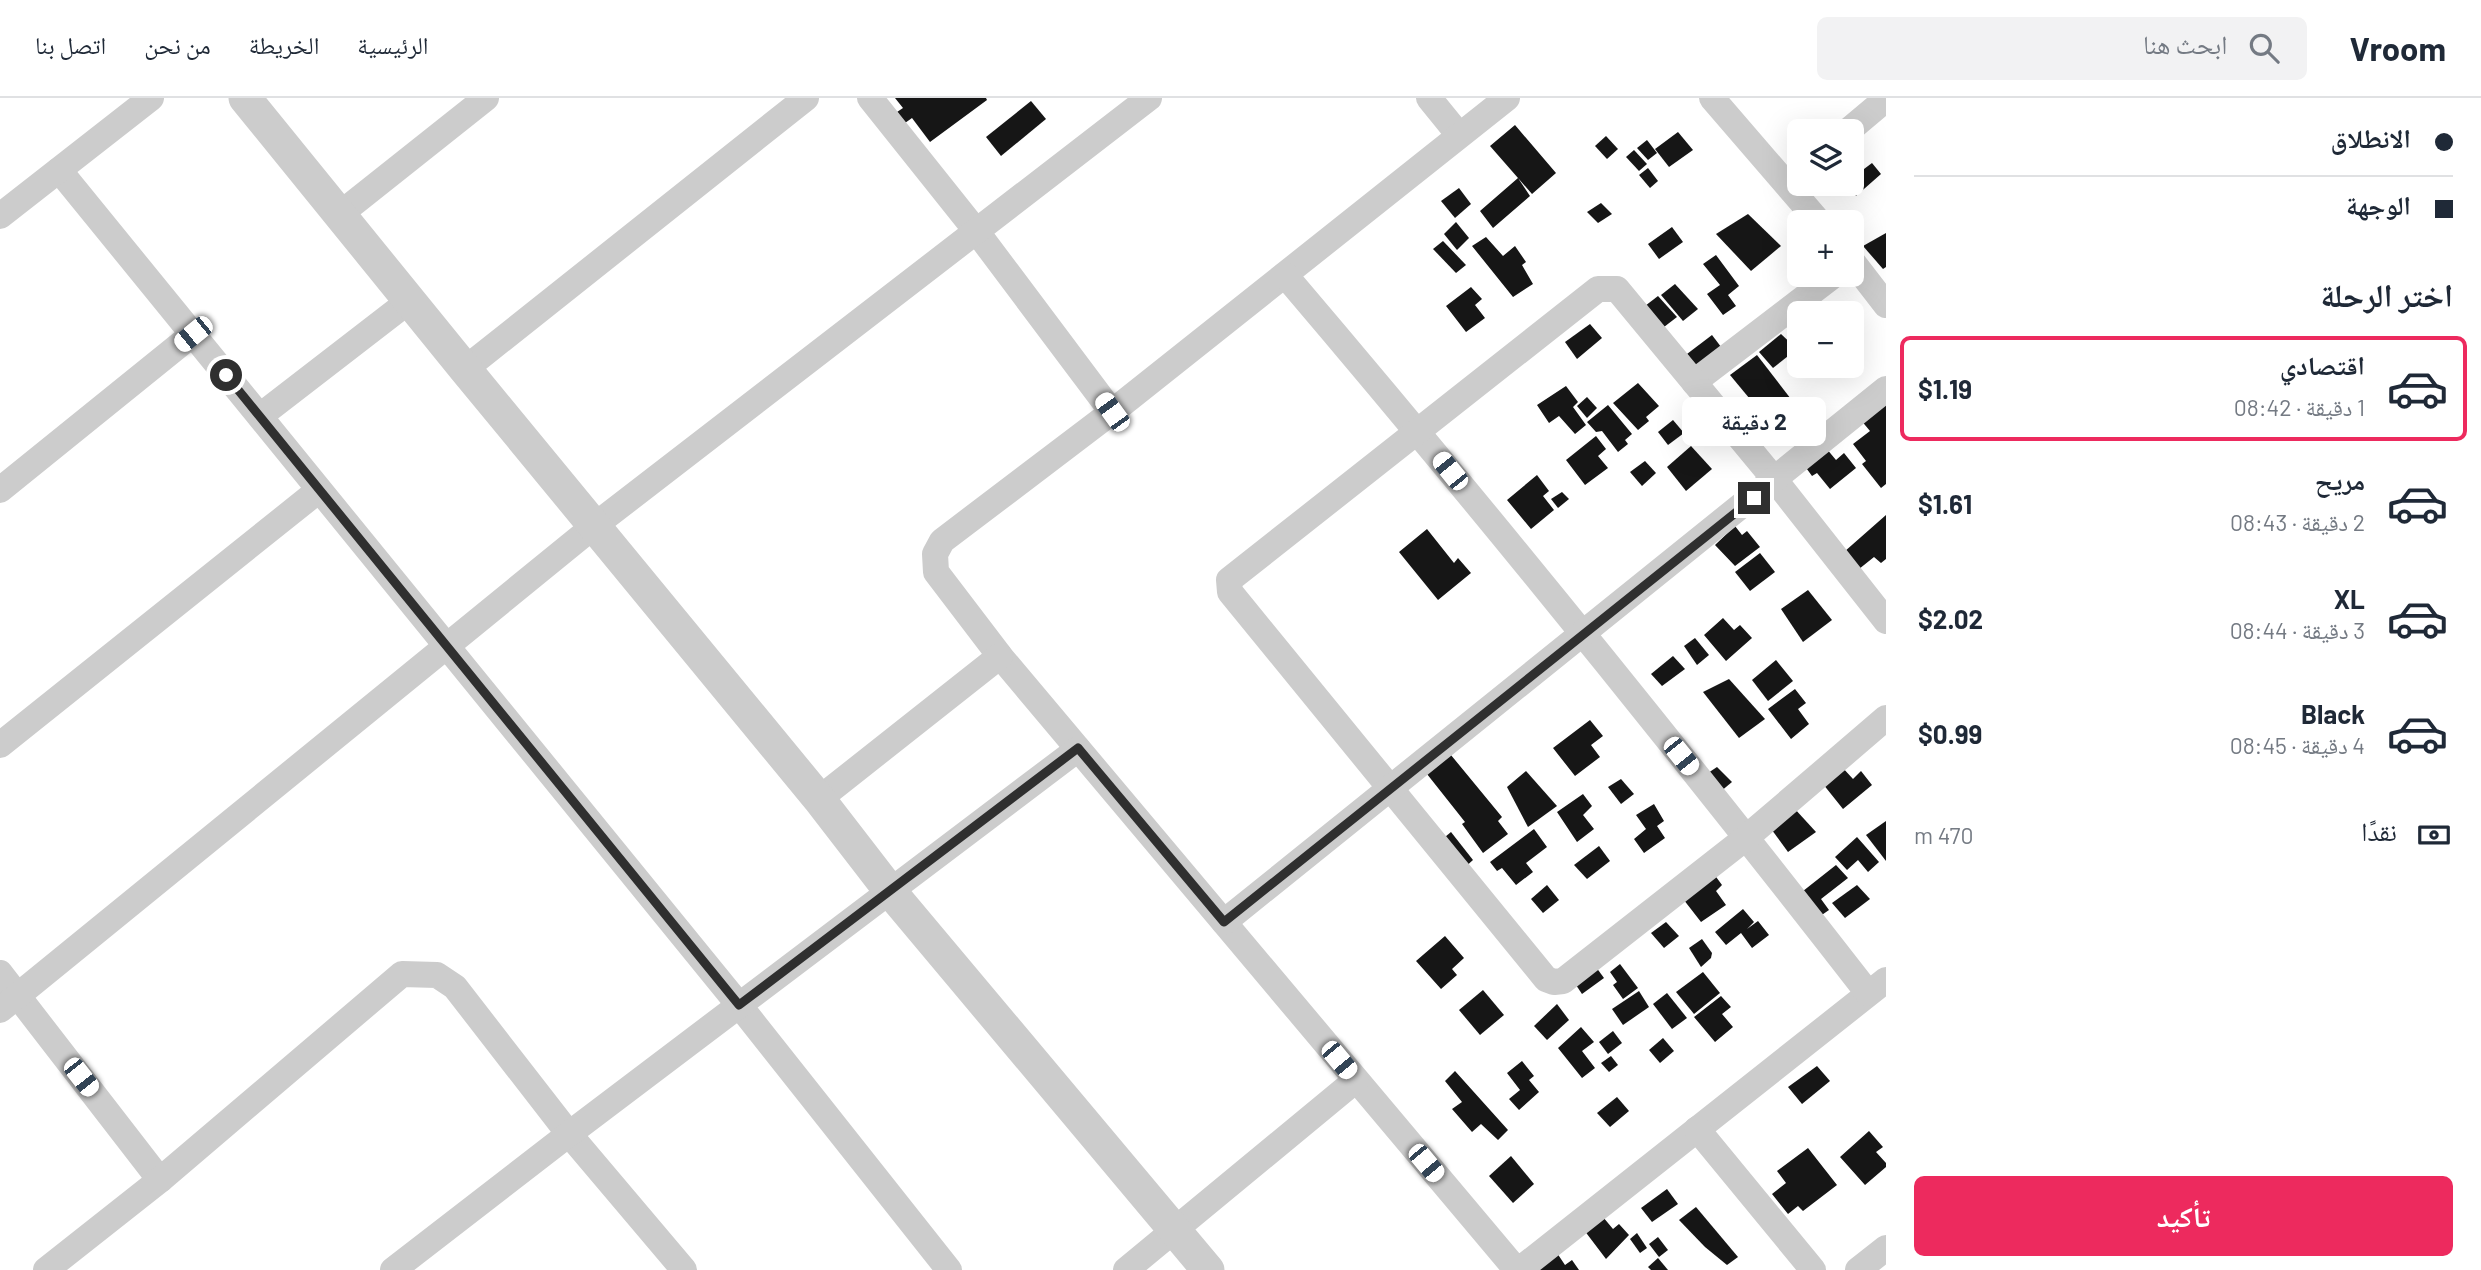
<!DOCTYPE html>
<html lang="ar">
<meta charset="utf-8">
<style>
:root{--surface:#fff;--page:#f2f2f3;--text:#1f2937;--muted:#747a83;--line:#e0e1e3;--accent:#ed2a5e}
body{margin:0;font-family:Barlow,"Noto Naskh Arabic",sans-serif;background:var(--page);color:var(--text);direction:rtl;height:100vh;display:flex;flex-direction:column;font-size:26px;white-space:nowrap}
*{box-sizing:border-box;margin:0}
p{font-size:23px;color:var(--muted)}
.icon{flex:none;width:38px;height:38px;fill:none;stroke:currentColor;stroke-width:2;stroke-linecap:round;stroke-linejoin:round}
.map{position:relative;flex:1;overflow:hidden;direction:ltr}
.panel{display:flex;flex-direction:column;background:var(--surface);width:595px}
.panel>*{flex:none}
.guide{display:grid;align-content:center;height:154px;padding:0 28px;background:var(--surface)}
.tools{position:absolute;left:1787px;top:21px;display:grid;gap:14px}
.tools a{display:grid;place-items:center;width:77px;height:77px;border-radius:10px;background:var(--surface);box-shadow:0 7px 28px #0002;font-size:35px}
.end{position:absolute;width:32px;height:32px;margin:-16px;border:9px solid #2f2f2f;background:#fff;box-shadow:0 0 0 4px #fff}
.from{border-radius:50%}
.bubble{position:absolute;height:49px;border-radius:10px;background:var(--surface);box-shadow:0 7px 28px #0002;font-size:23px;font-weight:700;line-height:49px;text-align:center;direction:rtl}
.car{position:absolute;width:21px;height:42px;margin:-21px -10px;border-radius:9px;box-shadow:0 0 5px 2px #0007;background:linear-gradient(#fff 24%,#345 0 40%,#fff 0 76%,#345 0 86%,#fff 0)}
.guide b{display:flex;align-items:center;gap:24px;height:66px;font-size:26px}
.guide b+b{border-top:2px solid var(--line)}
.guide i{width:18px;height:18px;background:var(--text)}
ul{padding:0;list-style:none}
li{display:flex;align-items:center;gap:21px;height:105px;margin:0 14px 10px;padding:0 14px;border:4px solid transparent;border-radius:10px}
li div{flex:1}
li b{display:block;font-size:26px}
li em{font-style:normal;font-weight:700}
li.active{border-color:var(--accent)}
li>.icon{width:63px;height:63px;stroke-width:1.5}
h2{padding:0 28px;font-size:32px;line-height:84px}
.pay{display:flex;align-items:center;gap:18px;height:77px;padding:0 28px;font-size:26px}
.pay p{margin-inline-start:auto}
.button{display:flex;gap:14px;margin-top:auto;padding:14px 28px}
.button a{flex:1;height:80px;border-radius:10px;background:var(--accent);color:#fff;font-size:28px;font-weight:700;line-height:80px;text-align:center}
header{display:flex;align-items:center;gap:42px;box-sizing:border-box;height:98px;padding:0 35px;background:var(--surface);border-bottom:2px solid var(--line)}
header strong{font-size:33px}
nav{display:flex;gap:38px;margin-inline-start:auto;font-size:24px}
.search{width:490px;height:63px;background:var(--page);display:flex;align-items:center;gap:18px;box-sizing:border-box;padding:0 24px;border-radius:10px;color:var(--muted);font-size:26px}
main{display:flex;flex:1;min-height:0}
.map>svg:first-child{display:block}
.building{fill:#161616}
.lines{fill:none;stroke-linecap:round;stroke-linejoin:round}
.minor{stroke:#ccc;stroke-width:26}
.tertiary{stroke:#ccc;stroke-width:33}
.route{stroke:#2f2f2f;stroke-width:9}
</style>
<header>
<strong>Vroom</strong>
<div class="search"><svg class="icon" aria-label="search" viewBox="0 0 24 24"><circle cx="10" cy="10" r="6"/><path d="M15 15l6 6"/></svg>ابحث هنا</div>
<nav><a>الرئيسية</a><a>الخريطة</a><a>من نحن</a><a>اتصل بنا</a></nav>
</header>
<main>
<section class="panel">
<div class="guide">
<b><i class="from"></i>الانطلاق</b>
<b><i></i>الوجهة</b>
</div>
<h2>اختر الرحلة</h2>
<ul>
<li class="active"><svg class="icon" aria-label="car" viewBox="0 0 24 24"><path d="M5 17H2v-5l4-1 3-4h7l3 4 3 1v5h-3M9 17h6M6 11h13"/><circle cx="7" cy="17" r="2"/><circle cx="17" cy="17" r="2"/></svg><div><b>اقتصادي</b><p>1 دقيقة · 08:42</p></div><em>$1.19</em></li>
<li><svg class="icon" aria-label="car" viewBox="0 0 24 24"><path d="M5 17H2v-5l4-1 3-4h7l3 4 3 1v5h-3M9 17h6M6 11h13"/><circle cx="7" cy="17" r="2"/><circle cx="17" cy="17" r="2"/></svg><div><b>مريح</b><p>2 دقيقة · 08:43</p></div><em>$1.61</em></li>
<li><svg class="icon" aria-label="car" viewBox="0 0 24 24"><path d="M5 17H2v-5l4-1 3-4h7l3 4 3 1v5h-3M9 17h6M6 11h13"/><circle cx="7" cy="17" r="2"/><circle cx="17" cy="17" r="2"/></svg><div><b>XL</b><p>3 دقيقة · 08:44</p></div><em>$2.02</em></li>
<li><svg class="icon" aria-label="car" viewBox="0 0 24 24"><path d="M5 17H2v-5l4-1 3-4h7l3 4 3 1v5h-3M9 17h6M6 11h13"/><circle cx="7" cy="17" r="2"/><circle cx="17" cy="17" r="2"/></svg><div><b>Black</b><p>4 دقيقة · 08:45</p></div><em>$0.99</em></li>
</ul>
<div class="pay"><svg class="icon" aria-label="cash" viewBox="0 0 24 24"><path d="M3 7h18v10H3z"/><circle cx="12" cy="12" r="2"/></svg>نقدًا<p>470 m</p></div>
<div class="button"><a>تأكيد</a></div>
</section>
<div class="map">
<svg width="1886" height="1172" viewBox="0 0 1886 1172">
<rect width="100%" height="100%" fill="#fff"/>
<g class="building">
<polygon points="895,0 986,0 987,2 930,44 912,20 905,25 897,14 903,10"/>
<polygon points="1031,3 1046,21 1001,58 986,39"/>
<polygon points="1515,27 1556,75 1532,96 1518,80 1530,98 1493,130 1480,113 1518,80 1490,48"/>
<polygon points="1678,34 1693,52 1669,69 1655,51"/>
<polygon points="1606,38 1618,51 1607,61 1595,48"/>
<polygon points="1647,42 1657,55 1648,62 1637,50"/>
<polygon points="1634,52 1647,66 1639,73 1626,59"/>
<polygon points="1853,59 1864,71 1872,65 1881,76 1856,98 1845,86 1852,86"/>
<polygon points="1648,70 1658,83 1650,90 1639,77"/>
<polygon points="1459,90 1471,106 1455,120 1441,103"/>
<polygon points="1601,105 1612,116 1598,125 1587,114"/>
<polygon points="1854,115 1864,130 1854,138 1852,134 1852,124 1843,122"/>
<polygon points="1748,116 1781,148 1751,173 1716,136"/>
<polygon points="1456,124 1469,140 1457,152 1444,136"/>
<polygon points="1672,129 1683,144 1659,161 1648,146"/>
<polygon points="1886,135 1886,169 1883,171 1863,148"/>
<polygon points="1486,139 1503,158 1515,148 1526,164 1522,167 1533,186 1513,199 1472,148"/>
<polygon points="1443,143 1466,167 1456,175 1433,151"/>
<polygon points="1716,157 1739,188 1728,197 1736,208 1723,217 1707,196 1720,187 1703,166"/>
<polygon points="1675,186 1698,211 1683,223 1661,197"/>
<polygon points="1471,189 1482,201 1475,207 1485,220 1466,234 1446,208"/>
<polygon points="1658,198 1677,219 1664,229 1645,208"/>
<polygon points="1590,226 1602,240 1577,261 1565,244"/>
<polygon points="1781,236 1797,251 1773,270 1759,254"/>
<polygon points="1712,237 1734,266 1701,274 1687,256"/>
<polygon points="1757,257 1794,305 1769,324 1730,277"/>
<polygon points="1817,268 1843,268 1828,280"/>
<polygon points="1638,285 1659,308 1646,319 1649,323 1638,332 1613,305"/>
<polygon points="1566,288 1578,304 1573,309 1586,327 1575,336 1559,318 1549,325 1537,307"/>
<polygon points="1587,299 1597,310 1587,320 1577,308"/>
<polygon points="1886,300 1886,386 1881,390 1862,366 1866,363 1853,346 1870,333 1860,321"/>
<polygon points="1608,307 1632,336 1625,342 1628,346 1618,354 1602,333 1596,334 1587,324"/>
<polygon points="1673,322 1684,335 1668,347 1658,334"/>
<polygon points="1596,338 1606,351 1598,358 1608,370 1585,387 1566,362"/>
<polygon points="1691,348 1712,371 1686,393 1667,369"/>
<polygon points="1826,350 1836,362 1844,355 1856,370 1830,391 1817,375 1812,378 1804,367"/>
<polygon points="1645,363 1656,375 1642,388 1630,374"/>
<polygon points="1537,377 1549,393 1543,398 1554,412 1531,431 1507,402"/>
<polygon points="1562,394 1569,401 1558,410 1551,401"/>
<polygon points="1886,417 1886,461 1881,465 1874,459 1859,471 1844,454"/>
<polygon points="1735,428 1742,437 1747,433 1760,449 1735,468 1715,447"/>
<polygon points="1427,431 1454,465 1458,460 1471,475 1438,502 1399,454"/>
<polygon points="1760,455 1775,474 1750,493 1735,474"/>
<polygon points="1808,492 1832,522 1803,544 1781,511"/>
<polygon points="1723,520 1734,532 1740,527 1752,540 1726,563 1704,537"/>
<polygon points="1695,540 1709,557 1697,567 1684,548"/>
<polygon points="1673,558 1685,571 1662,588 1651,576"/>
<polygon points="1776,562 1793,583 1768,603 1752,582"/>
<polygon points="1729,581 1765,621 1739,640 1703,594"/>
<polygon points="1795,591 1806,605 1798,611 1809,626 1791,641 1768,611"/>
<polygon points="1590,622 1603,638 1591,647 1600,659 1575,678 1553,650"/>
<polygon points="1446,651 1502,719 1498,723 1508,736 1483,755 1462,726 1465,724 1423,671"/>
<polygon points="1717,669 1732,684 1720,694 1705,677"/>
<polygon points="1842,669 1853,681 1861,673 1872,687 1843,711 1823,686"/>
<polygon points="1526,673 1557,708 1528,729 1507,689"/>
<polygon points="1621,681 1634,696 1621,706 1608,689"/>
<polygon points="1583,696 1592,708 1583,717 1594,731 1577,744 1557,714"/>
<polygon points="1654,706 1664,723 1657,728 1665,740 1644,755 1634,741 1646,731 1636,717"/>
<polygon points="1794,710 1816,734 1788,754 1769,728"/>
<polygon points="1886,723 1886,763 1866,737"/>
<polygon points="1534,731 1547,749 1526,765 1533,774 1516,787 1502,770 1497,773 1490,764"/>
<polygon points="1451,734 1473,762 1463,771 1439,744"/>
<polygon points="1857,739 1879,764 1868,774 1858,762 1847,772 1835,759"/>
<polygon points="1599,748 1610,763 1587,781 1574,767"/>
<polygon points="1836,767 1848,780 1821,801 1829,812 1816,821 1798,797"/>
<polygon points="1711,772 1722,787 1716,793 1726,807 1701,824 1680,797"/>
<polygon points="1547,787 1559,802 1543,815 1531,801"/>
<polygon points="1857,787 1870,801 1845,820 1832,805"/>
<polygon points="1743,811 1754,824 1747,831 1758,823 1769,837 1752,850 1741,835 1726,847 1715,834"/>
<polygon points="1666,824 1679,838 1664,850 1651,835"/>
<polygon points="1445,838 1464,860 1452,871 1457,877 1441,891 1416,863"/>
<polygon points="1702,841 1712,855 1711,860 1701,869 1689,850"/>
<polygon points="1593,865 1604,880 1582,896 1572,881"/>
<polygon points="1620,866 1638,890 1623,901 1613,887 1617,884 1610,874"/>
<polygon points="1703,874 1720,895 1694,916 1676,894"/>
<polygon points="1483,892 1504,917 1480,937 1459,912"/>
<polygon points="1639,893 1649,909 1623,927 1612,911"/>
<polygon points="1667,895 1687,920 1672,931 1653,906"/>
<polygon points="1721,898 1731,909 1722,916 1733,929 1715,944 1694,919"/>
<polygon points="1557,906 1569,922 1547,942 1534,928"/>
<polygon points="1581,929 1594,944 1582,953 1595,970 1582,980 1558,950"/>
<polygon points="1613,933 1622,945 1608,956 1599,944"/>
<polygon points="1663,940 1674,953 1660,965 1649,952"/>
<polygon points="1611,958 1618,967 1609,974 1601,965"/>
<polygon points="1522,963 1534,978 1529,982 1539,994 1519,1012 1509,1001 1520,992 1507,975"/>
<polygon points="1817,968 1830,983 1802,1006 1788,989"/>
<polygon points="1455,973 1508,1032 1498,1042 1481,1026 1472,1034 1452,1011 1462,1004 1445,983"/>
<polygon points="1617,999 1629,1013 1610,1029 1597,1015"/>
<polygon points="1869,1033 1883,1049 1876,1054 1886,1065 1886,1069 1865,1087 1840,1059"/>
<polygon points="1808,1050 1837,1087 1803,1113 1798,1108 1788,1116 1772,1096 1786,1085 1777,1073"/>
<polygon points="1511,1058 1534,1086 1513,1105 1489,1078"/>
<polygon points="1667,1091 1678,1106 1652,1124 1641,1110"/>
<polygon points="1696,1109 1738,1159 1727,1167 1705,1149 1679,1122"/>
<polygon points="1603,1119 1613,1131 1619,1126 1629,1137 1606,1161 1584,1132"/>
<polygon points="1637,1135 1647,1150 1640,1155 1630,1141"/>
<polygon points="1658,1139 1668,1152 1659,1159 1649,1146"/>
<polygon points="1557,1155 1565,1167 1572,1162 1579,1172 1537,1172"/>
<polygon points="1658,1160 1668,1172 1651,1172 1648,1169"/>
</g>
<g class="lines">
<g class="minor">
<polyline points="870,0 977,134 1112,314"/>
<polyline points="1429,0 1459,37"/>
<polyline points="1507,0 1112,314 942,443 935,456 936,474 1000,558 1514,1169 1523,1169 1886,882"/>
<polyline points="1712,0 1819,124"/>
<polyline points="1848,33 1886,1"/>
<polyline points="59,72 739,907 949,1172"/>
<polyline points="340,116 486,0"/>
<polyline points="0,118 151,0"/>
<polyline points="1852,163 1886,207"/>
<path d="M1285,177c200,235 394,475 583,718"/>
<polyline points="465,271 806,0"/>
<polyline points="1694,284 1834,177"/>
<polyline points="260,318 409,203"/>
<polyline points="0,392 193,236"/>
<polyline points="1886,523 1775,382 1617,191 1598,191 1229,482 1230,494 1546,881 1554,884 1563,883 1747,739 1886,620"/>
<polyline points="0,647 319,392"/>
<polyline points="819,701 1000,558"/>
<polyline points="1224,824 1886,291"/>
<polyline points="0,875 160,1082"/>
<polyline points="0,912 594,428 1149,0"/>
<polyline points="1697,1031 1813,1172"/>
<polyline points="46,1172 160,1082 402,876 437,877 455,889 569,1036 684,1172"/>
<polyline points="393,1172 569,1036 1078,651"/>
<polyline points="1126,1172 1356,982"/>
<polyline points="1858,1172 1886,1150"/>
</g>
<polyline class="tertiary" points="245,0 465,271 819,701 890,793 1208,1172"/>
</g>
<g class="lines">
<polyline class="route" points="226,277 739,907 1078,650 1224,824 1754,400"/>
</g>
</svg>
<div class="tools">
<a><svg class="icon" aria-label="layers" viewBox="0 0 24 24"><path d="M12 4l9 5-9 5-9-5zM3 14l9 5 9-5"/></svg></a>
<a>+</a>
<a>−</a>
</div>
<i class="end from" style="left:226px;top:277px"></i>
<i class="end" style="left:1754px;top:400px"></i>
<div class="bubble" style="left:1682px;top:299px;width:144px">2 دقيقة</div>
<i class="car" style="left:193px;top:236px;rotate:231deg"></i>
<i class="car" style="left:1112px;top:314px;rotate:324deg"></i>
<i class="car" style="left:1450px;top:373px;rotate:321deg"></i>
<i class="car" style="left:1681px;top:658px;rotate:141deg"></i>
<i class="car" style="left:1339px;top:962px;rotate:140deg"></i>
<i class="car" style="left:81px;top:979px;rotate:142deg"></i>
<i class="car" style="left:1426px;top:1065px;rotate:140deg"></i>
</div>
</main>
